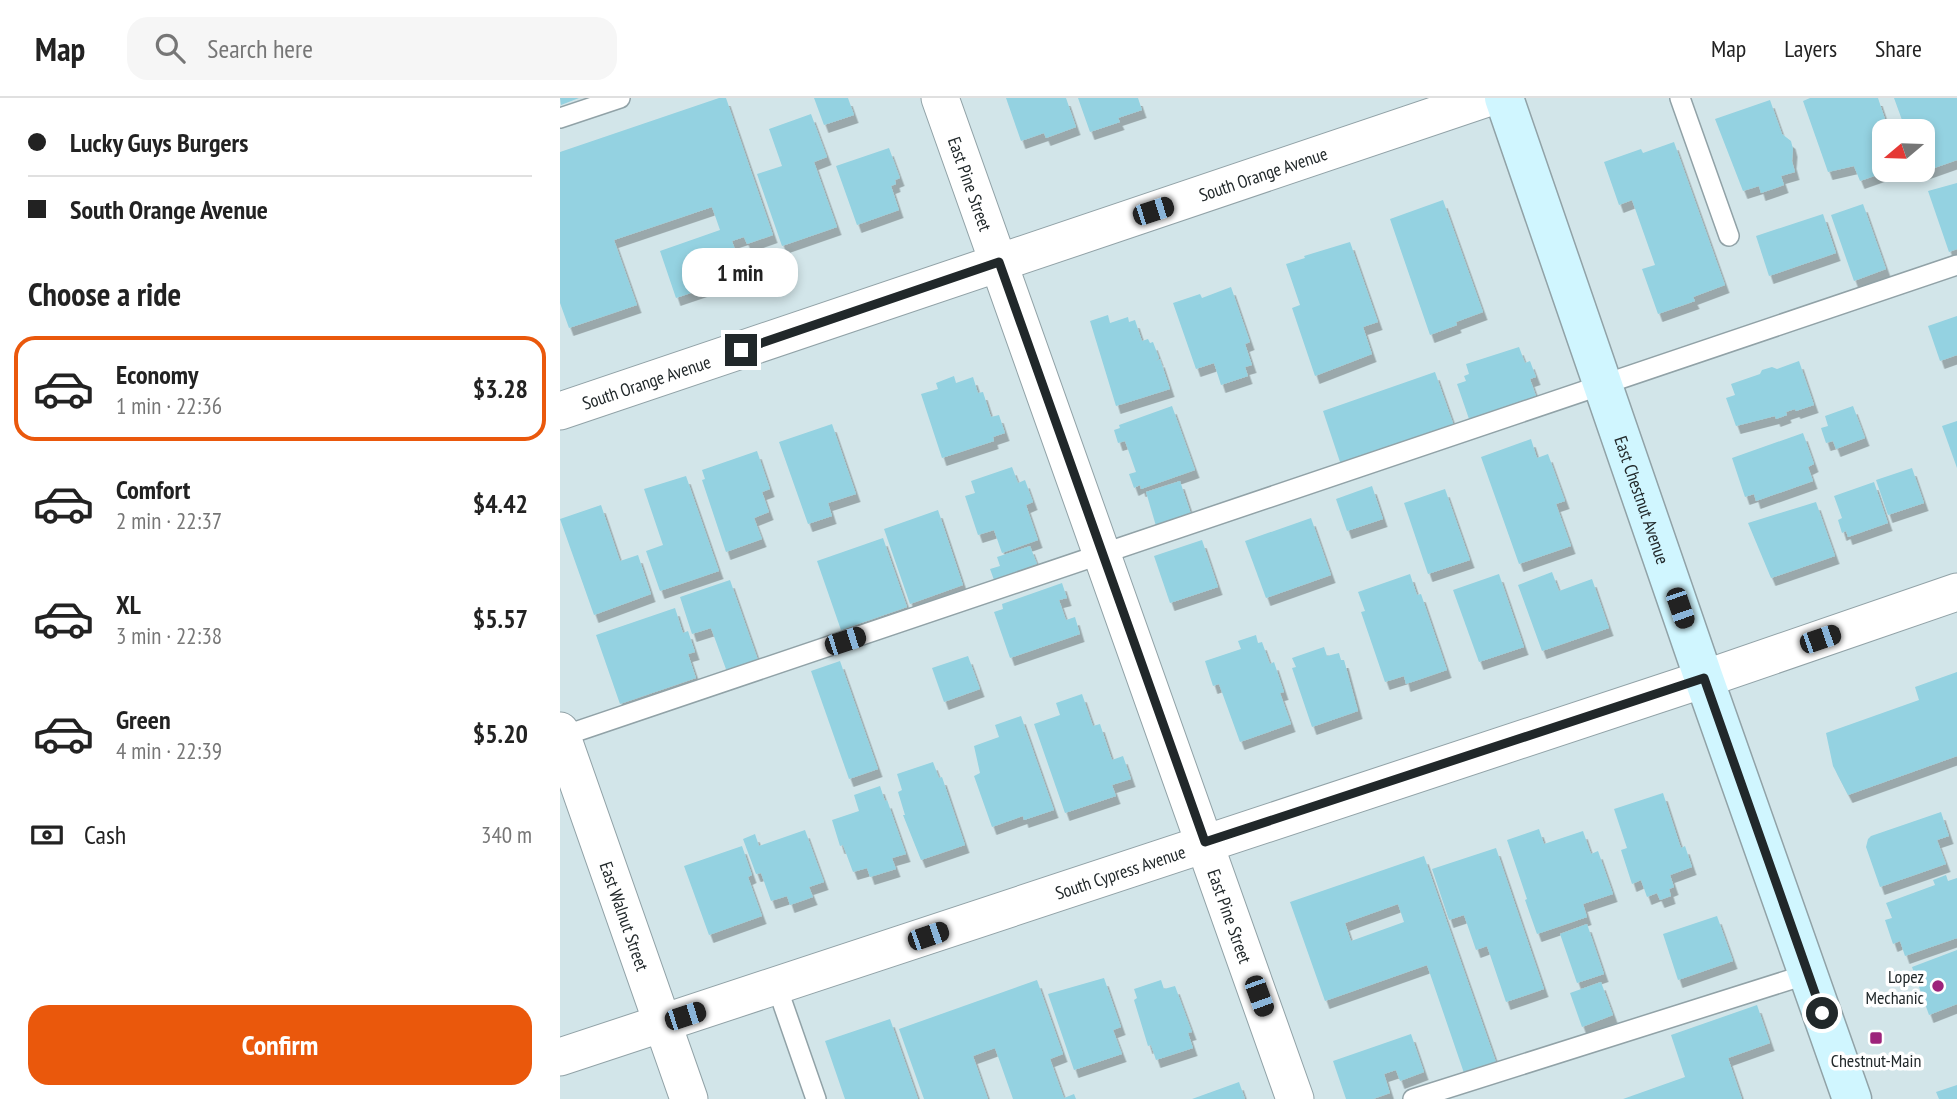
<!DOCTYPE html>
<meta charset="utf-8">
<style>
:root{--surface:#fff;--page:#f6f6f6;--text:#222;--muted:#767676;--line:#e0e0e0;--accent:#ea580c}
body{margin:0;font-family:"PT Sans Narrow",sans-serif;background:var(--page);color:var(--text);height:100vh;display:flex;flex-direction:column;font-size:26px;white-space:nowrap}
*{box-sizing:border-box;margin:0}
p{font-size:23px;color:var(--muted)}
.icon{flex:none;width:38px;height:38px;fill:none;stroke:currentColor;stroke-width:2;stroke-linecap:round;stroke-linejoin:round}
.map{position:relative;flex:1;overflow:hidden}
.side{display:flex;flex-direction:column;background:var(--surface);width:560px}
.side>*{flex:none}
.top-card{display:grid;align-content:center;height:154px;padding:0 28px;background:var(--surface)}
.needle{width:46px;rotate:251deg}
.tools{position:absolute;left:1312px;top:21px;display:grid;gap:14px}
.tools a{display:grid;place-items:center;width:63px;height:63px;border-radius:14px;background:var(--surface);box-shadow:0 4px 10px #0003;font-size:35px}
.end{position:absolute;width:32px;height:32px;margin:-16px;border:9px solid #21282a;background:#fff;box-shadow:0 0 0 4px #fff}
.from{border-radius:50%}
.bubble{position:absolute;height:49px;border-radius:21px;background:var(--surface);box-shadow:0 4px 10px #0003;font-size:23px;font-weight:600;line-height:49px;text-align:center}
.car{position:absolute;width:21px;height:42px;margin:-21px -10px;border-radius:9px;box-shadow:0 0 5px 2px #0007;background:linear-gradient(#222 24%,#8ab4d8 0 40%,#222 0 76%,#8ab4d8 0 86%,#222 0)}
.top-card b{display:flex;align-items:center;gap:24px;height:66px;font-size:26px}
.top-card b+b{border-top:2px solid var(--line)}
.top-card i{width:18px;height:18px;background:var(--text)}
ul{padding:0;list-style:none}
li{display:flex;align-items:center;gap:21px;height:105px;margin:0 14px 10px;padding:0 14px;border:4px solid transparent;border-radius:21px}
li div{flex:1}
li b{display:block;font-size:26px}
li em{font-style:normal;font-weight:600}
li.selected{border-color:var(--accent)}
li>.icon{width:63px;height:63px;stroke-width:1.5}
h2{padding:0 28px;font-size:32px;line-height:84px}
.pay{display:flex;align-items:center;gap:18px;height:77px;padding:0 28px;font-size:26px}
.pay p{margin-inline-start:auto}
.primary-button{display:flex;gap:14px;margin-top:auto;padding:14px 28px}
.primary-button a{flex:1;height:80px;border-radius:21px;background:var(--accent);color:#fff;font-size:28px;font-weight:600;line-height:80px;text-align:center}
header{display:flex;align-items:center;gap:42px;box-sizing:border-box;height:98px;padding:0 35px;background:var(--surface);border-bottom:2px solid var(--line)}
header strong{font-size:33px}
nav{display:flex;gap:38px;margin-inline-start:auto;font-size:24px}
.search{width:490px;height:63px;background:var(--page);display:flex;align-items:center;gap:18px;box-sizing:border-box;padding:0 24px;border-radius:21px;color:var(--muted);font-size:26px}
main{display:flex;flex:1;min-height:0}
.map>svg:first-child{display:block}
.building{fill:#94d2e1;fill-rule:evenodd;filter:url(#shadow)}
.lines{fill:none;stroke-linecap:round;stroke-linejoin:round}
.lane-casing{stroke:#91a2a7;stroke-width:22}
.street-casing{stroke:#91a2a7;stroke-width:39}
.secondary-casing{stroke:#91a2a7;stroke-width:41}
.lane{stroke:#fff;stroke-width:19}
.street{stroke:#fff;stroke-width:37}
.secondary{stroke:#d0f6ff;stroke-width:38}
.route{stroke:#21282a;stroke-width:9}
.poi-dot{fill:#9d237b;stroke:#fff;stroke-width:2.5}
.labels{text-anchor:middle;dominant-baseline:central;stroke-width:7;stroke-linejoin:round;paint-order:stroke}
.street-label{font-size:18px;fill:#21282a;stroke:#fff}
.poi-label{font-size:18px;fill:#21282a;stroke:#fff;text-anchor:end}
</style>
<header>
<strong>Map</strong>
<div class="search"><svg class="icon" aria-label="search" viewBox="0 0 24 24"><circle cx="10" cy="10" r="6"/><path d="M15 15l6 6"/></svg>Search here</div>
<nav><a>Map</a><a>Layers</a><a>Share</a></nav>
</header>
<main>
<section class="side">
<div class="top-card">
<b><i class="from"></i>Lucky Guys Burgers</b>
<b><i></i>South Orange Avenue</b>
</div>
<h2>Choose a ride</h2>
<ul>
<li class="selected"><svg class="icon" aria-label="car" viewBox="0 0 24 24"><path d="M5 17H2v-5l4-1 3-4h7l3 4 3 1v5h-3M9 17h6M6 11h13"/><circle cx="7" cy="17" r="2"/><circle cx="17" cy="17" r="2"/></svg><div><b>Economy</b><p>1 min · 22:36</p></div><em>$3.28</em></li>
<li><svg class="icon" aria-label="car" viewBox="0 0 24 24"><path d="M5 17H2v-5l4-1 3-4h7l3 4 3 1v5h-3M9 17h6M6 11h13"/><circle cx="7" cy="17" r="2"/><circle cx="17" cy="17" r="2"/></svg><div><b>Comfort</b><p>2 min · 22:37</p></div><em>$4.42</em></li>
<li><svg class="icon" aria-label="car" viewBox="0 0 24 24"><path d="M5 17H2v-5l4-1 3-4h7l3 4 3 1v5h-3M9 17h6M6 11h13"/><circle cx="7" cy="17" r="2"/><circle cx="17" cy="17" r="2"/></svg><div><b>XL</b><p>3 min · 22:38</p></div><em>$5.57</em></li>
<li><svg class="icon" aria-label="car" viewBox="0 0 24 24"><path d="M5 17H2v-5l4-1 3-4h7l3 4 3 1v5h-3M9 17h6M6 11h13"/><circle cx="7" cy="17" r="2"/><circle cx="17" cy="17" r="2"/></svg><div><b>Green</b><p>4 min · 22:39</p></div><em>$5.20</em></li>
</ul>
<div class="pay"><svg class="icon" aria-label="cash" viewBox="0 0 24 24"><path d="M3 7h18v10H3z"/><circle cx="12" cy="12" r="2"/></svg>Cash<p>340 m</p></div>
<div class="primary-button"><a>Confirm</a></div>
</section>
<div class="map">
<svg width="1397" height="1001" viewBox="0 0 1397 1001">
<defs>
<filter id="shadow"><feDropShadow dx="4.5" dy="8" stdDeviation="0" flood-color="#0004"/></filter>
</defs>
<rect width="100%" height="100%" fill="#d2e5e9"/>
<g class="building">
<polygon points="0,0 19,0 1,7"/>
<polygon points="159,0 166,0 213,137 187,146 184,139 172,143 184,177 116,200 100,153 160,132 152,109 54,142 77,207 9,230 0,205 0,54"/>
<polygon points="254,0 288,0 294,17 264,27"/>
<polygon points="446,0 506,0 516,29 486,40 484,35 461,43"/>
<polygon points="518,0 578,0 582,12 558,20 560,24 530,34"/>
<polygon points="1250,0 1318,0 1329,33 1325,33 1325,37 1312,42 1316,56 1313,57 1320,76 1300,83 1294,68 1268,74 1243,3"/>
<polygon points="1334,0 1397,0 1397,62 1363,74 1363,33 1346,33"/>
<polygon points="1210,2 1222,36 1231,43 1233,51 1232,63 1235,74 1221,78 1224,87 1201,95 1199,88 1183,93 1155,21"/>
<polygon points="251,16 267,59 254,64 277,129 222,148 197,76 222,68 209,31"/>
<polygon points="1114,44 1165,187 1133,199 1135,203 1098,216 1082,171 1095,167 1072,102 1059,107 1044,64 1081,51 1083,55"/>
<polygon points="329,50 340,80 335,82 336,86 331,88 339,112 297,127 276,68"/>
<polygon points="1397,85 1397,151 1389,154 1368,93"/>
<polygon points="883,102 923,214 896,224 897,227 870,237 830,121"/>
<polygon points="1303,106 1326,171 1294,183 1271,117"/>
<polygon points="1263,116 1276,155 1209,178 1196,138"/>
<polygon points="790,144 818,224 803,229 812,256 755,278 732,210 740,207 726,166 745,160 744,158"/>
<polygon points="671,189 690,244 685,246 692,267 685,269 688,278 661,287 654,265 636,271 613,205 640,196 642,200"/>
<polygon points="548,217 550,225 568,219 569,224 575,222 582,243 588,241 590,245 593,244 599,260 596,263 600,261 610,291 556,308 530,223"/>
<polygon points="1397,218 1397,257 1380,263 1368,228"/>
<polygon points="959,249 965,265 970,263 976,279 970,281 976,298 909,321 897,286 906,283 904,278 909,276 906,266"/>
<polygon points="1239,263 1254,307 1236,313 1235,311 1226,314 1227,317 1216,321 1215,318 1176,328 1166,300 1175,297 1171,286 1200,276 1202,272 1212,269 1217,271"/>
<polygon points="875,274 894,328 781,367 763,313"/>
<polygon points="394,278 396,285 413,279 418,295 423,294 431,319 439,317 445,335 433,339 434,343 382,360 361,296 378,291 376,285"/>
<polygon points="612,308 635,372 581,391 580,387 574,390 569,376 576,374 565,343 558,345 554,332 560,330 559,327"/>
<polygon points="1293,308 1305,340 1276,351 1273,343 1266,345 1261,330 1268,328 1265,318"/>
<polygon points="1397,323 1397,370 1382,328"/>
<polygon points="272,326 296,396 268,405 272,418 248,426 219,344"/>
<polygon points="1243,335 1254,366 1248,369 1253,383 1196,403 1194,396 1185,399 1172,360"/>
<polygon points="971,341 977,360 988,356 1005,403 996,406 1011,448 959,466 921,359"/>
<polygon points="197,353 210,391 202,394 209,414 194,420 202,441 166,454 142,382 145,381 142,372"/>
<polygon points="452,369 458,385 465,382 473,404 466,407 478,442 442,455 434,432 418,437 405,398 415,395 411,383"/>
<polygon points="1352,370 1364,405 1328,417 1316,382"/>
<polygon points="126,378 159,473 100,493 86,453 103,447 84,391"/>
<polygon points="620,383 631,416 596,428 586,394"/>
<polygon points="1314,384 1328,425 1288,439 1286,433 1282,435 1278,422 1282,420 1274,398"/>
<polygon points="812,388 823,421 787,433 776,401"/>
<polygon points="885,391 910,462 868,476 844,405"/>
<polygon points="1256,404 1275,458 1211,480 1188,425"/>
<polygon points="41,407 60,463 78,457 91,496 34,517 0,421"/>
<polygon points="378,412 403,487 350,506 324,431"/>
<polygon points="751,420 771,477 706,500 685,443"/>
<polygon points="323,440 347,509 281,532 257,463"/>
<polygon points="642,442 658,489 610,505 594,458"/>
<polygon points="470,448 477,466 434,482 430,471 440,468 437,459"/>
<polygon points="992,474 999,493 1032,481 1049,530 982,553 958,487"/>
<polygon points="850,476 857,497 861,496 887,572 846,586 844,578 825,584 801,514 805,513 798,494"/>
<polygon points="939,476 964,549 919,564 893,492"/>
<polygon points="170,482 198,562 167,574 151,530 132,536 120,499"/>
<polygon points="502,485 507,500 499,502 506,522 515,519 520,536 450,560 434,514 443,511 442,506"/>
<polygon points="115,510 123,535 128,533 135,554 128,556 136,580 60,606 36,537"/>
<polygon points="696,537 698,545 702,544 710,566 714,564 724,594 720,595 731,626 680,644 659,586 653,588 645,563 681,551 678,543"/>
<polygon points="764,549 767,558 779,555 781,562 784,562 798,613 752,629 732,570 736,569 732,560"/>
<polygon points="408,558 420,591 384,604 372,570"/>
<polygon points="280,563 318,671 289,681 251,573"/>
<polygon points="1397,574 1397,658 1288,697 1273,668 1266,635 1359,602 1355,589"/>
<polygon points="522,596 533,628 540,626 552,662 563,658 571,681 552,687 556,698 505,715 474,626 500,617 496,605"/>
<polygon points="461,618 494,712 464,722 463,718 432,729 414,678 420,675 414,648 439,639 435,627"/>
<polygon points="373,664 379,680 382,679 405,747 361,762 343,717 345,717 338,694 342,692 337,676"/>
<polygon points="320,688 325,703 327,702 346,756 332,760 336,771 310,779 307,770 293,774 283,747 280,748 272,722 299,713 294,697"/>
<polygon points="1103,695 1121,750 1125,748 1132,769 1110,777 1114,789 1109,791 1111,798 1100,802 1097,795 1087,799 1081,782 1072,786 1061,752 1067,750 1054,711"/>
<polygon points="1381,714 1389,738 1377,742 1386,766 1320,789 1306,749 1308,741 1311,738"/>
<polygon points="979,731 984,746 1023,733 1031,756 1038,753 1053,796 1023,806 1027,819 977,836 965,802 967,801 947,742"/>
<polygon points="245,732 264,784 249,789 253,799 230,807 227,798 211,803 201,775 196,776 183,741 195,736 199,748"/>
<polygon points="182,748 192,777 188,779 202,818 149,837 124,768"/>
<polygon points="936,750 984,891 946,904 927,848 916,852 904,817 889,822 872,771"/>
<path d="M864,758l72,206 -32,11 -37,-108 -102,36 -35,-99zM838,806l6,18 -53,19 -6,-18z"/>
<polygon points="1386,777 1388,783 1397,780 1397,840 1345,858 1340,843 1333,846 1325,822 1332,820 1326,805 1375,787 1373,782"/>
<polygon points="1157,818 1173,863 1118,882 1103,836"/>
<polygon points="1027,826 1044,876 1017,885 1000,836"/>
<polygon points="1397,852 1397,906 1369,917 1352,869"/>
<polygon points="544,880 561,929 553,932 562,956 514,972 488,896"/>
<polygon points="477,882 503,956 490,961 504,1000 514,996 516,1001 453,1001 435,950 413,958 428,1001 364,1001 339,931"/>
<polygon points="601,882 604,891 615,888 632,934 628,935 633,950 596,962 591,947 588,948 574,902 577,900 574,891"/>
<polygon points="1041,884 1053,917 1022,929 1010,895"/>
<polygon points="1197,907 1210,945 1168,960 1182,1001 1063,1001 1125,979 1111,937"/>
<polygon points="330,921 358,1001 285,1001 265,943"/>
<polygon points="851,936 864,974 840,983 836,972 824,976 830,995 813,1001 786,1001 773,963"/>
<polygon points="679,984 685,1001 632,1001"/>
<polygon points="1397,987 1397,1001 1379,1001 1376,994"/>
</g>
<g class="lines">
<g class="lane-casing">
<g id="lane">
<polyline points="1120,0 1169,138"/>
<polyline points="0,20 60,0"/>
<polyline points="0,639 1397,167"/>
<polyline points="217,889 256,1001"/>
<polyline points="853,1001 1248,876"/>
</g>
</g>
<g class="street-casing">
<g id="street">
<path id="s1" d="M380,0l355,1001"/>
<path id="s2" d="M0,313l927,-313"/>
<path id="s3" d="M0,633l129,368"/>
<path id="s4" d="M0,959l1144,-378 253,-87"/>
</g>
</g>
<g class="secondary-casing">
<g id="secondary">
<path id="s5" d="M944,0l200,581 148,420"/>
</g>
</g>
<use href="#lane" class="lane"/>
<use href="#street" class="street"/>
<use href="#secondary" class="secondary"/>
</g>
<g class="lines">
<polyline class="route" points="181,252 439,164 645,744 1144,580 1262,915"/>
</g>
<g class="poi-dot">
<circle cx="1378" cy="888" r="7"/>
<rect x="1309" y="933" width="14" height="14" rx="3.5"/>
</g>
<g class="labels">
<g class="street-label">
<text stroke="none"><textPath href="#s2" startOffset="742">South Orange Avenue</textPath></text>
<text stroke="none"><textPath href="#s1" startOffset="91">East Pine Street</textPath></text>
<text stroke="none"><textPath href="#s2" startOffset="91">South Orange Avenue</textPath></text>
<text stroke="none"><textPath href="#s5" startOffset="425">East Chestnut Avenue</textPath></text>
<text stroke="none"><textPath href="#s4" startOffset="590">South Cypress Avenue</textPath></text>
<text stroke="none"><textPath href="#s3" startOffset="196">East Walnut Street</textPath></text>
<text stroke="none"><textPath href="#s1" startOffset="868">East Pine Street</textPath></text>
</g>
<g class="poi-label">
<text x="1364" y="878">Lopez<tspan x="1364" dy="21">Mechanic</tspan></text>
<text x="1316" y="962" text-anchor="middle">Chestnut-Main</text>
</g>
</g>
</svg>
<div class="tools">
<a><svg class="needle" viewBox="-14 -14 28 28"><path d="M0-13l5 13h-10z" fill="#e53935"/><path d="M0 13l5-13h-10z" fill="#767676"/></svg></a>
</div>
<i class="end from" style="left:1262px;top:915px"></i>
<i class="end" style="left:181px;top:252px"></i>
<div class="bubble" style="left:122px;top:150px;width:116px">1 min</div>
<i class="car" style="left:593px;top:113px;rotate:72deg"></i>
<i class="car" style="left:1120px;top:510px;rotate:161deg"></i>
<i class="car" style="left:1260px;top:541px;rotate:71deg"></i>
<i class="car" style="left:285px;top:543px;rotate:72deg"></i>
<i class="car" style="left:368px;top:838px;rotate:71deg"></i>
<i class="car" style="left:699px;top:898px;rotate:160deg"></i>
<i class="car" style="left:125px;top:918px;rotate:72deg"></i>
</div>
</main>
